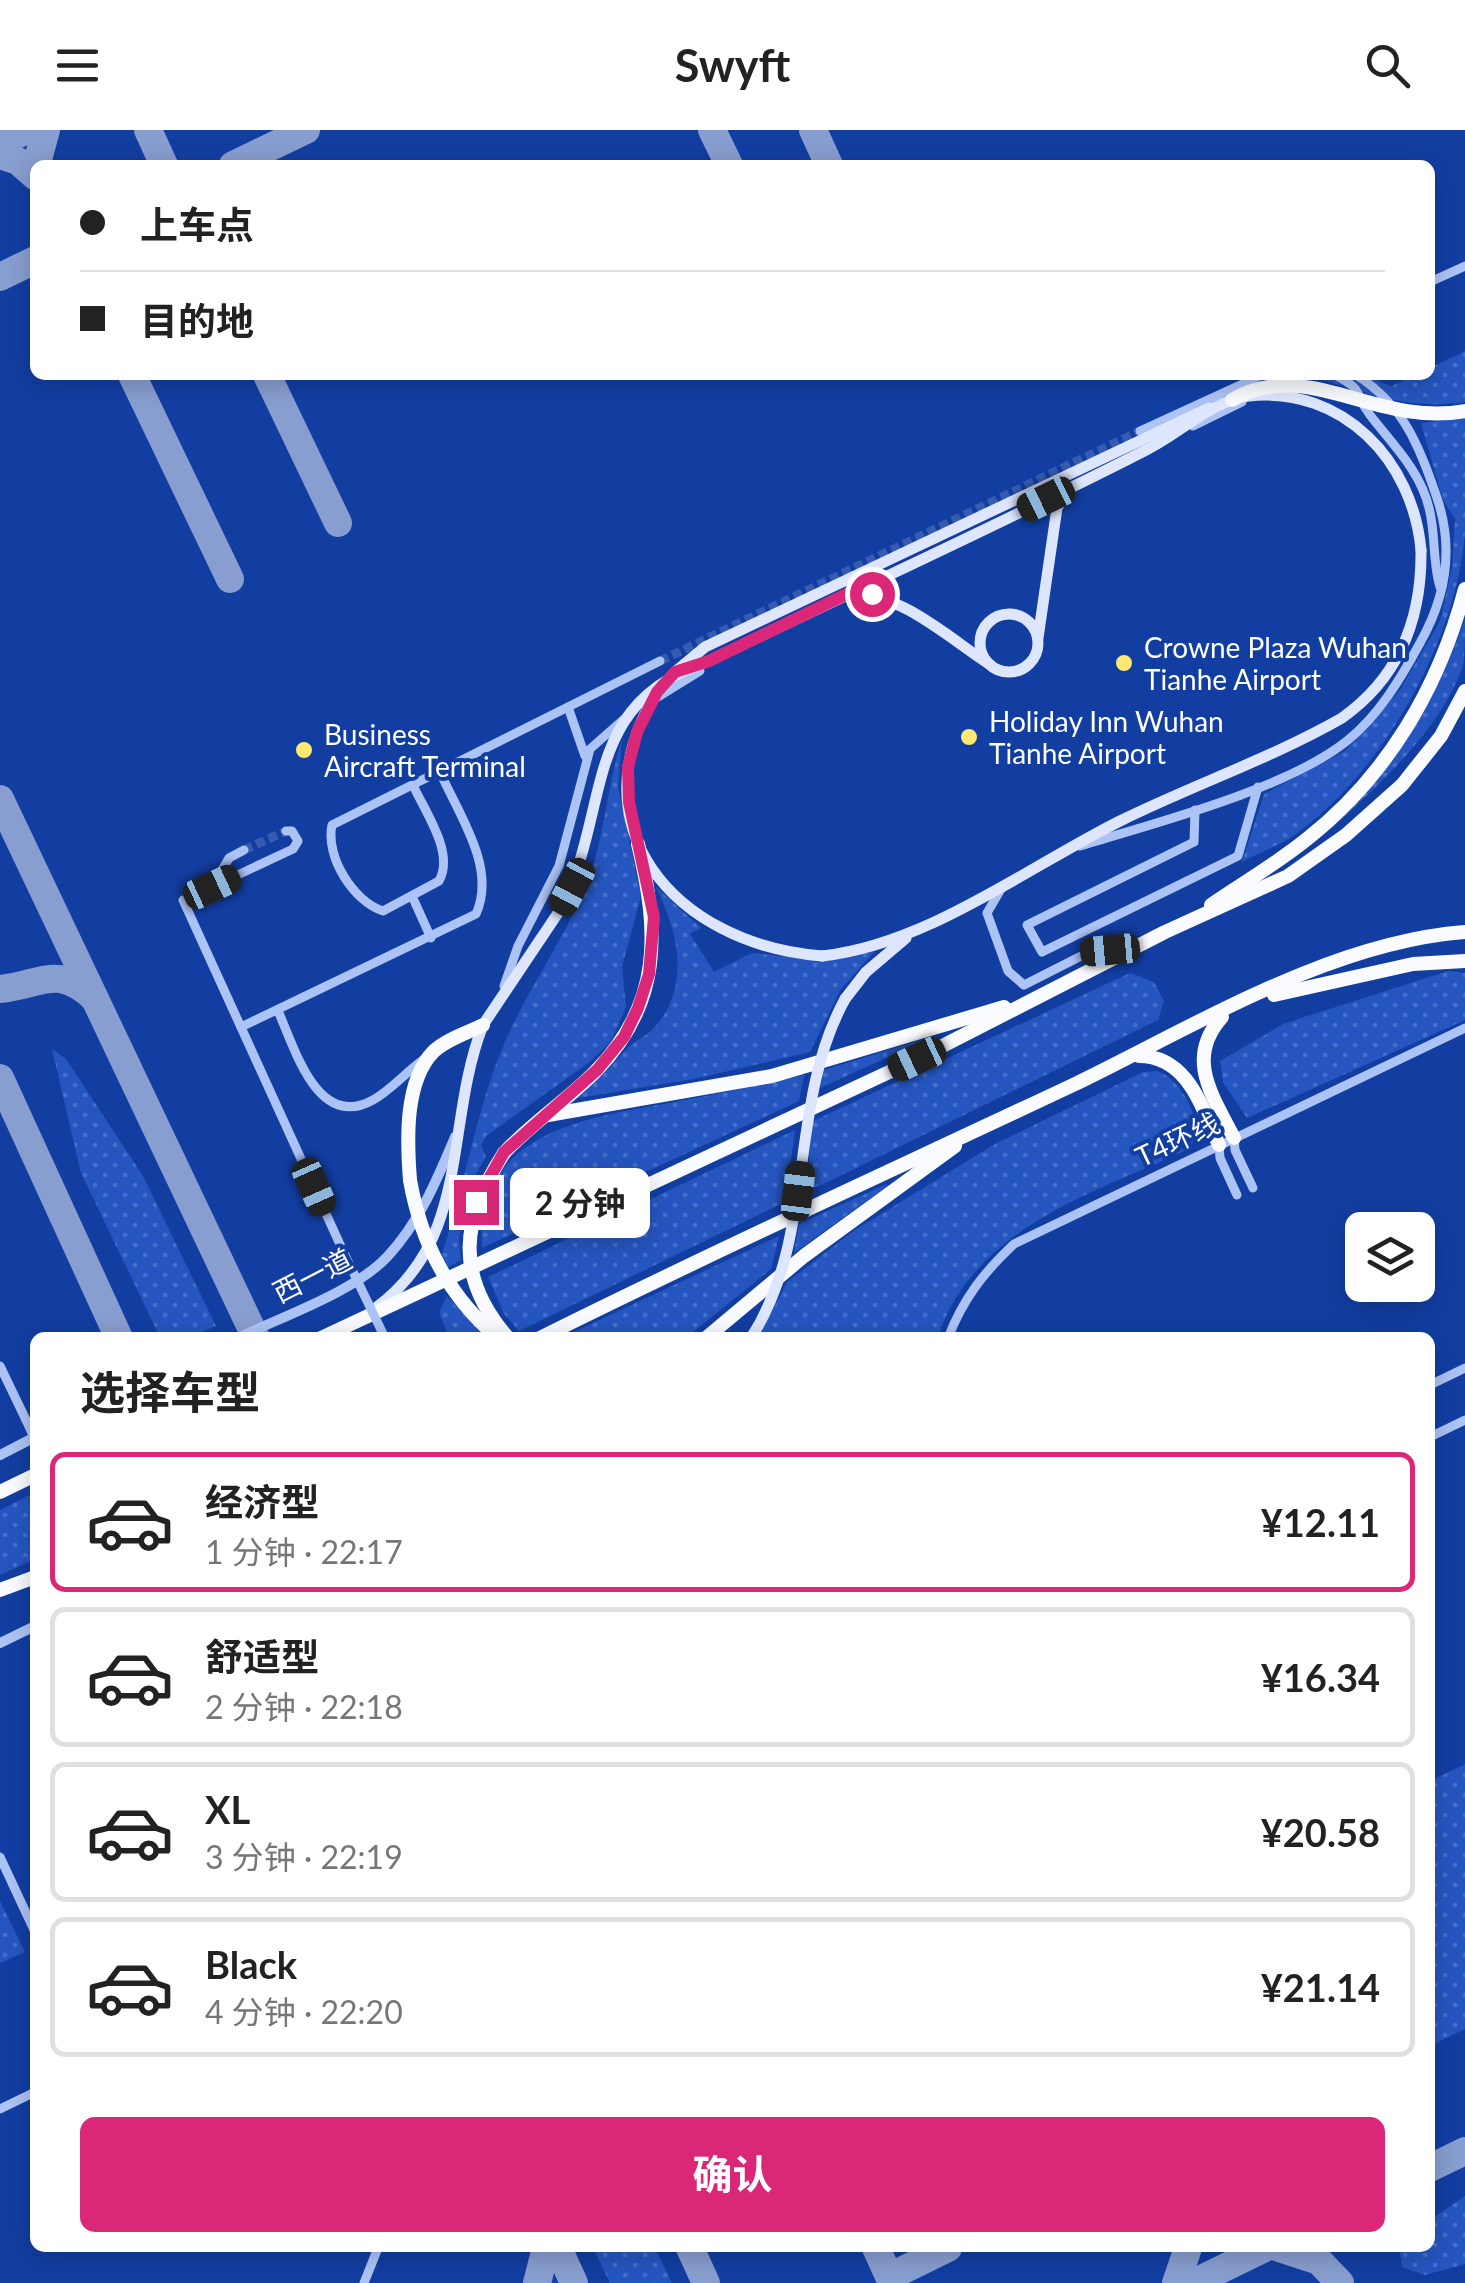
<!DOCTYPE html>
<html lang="zh">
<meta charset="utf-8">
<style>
:root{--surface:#fff;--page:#f2f2f2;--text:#222;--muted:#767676;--line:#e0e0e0;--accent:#db2777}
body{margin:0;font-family:Lato,"Noto Sans SC",sans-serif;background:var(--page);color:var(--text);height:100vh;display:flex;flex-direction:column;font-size:38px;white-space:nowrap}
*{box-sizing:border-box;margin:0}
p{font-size:32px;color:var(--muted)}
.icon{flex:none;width:55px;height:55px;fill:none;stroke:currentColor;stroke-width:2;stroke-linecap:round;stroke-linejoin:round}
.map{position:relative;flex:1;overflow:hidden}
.side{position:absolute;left:30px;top:1202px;width:1405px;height:920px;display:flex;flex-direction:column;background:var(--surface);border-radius:15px;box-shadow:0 5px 25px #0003}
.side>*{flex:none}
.hud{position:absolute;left:30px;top:30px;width:1405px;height:220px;border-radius:15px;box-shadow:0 5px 25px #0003;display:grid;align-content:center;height:220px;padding:0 50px;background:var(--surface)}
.buttons{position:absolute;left:1345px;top:1082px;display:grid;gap:20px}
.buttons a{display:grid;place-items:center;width:90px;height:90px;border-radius:15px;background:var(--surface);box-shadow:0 5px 25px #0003;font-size:50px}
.end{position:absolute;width:45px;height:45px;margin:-22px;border:12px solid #db2777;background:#fff;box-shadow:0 0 0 5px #fff}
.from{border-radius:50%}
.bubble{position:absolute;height:70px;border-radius:15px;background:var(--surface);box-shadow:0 5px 25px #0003;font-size:32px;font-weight:700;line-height:70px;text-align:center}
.car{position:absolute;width:30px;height:60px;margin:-30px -15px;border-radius:12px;box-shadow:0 0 8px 2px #0007;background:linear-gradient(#222 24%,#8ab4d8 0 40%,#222 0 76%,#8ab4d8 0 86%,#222 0)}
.hud b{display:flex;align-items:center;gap:35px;height:95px;font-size:38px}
.hud b+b{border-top:2px solid var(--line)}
.hud i{width:25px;height:25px;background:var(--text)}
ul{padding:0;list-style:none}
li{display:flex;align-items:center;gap:30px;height:140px;margin:0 20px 15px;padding:0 30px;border:5px solid var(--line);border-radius:15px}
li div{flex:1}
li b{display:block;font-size:38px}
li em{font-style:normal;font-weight:700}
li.current{border-color:var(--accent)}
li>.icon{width:90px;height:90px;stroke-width:1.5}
h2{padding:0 50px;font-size:45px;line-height:120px}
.primary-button{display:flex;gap:20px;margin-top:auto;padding:20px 50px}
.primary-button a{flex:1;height:115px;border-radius:15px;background:var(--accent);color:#fff;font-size:40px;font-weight:700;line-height:115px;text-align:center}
header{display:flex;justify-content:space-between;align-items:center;height:130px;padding:0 50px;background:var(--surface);font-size:45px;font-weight:700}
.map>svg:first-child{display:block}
.grass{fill:url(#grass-dots)}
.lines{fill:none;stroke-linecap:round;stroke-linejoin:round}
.taxiway{stroke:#889ed0;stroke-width:28}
.minor-tunnel{stroke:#365bb0;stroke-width:9;stroke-dasharray:9 4.5;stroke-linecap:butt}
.minor{stroke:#acc3f5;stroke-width:9}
.tertiary{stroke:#acc3f5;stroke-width:10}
.secondary{stroke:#dde6fd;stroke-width:11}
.primary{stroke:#fafbff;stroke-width:14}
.minor-bridge{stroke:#acc3f5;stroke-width:9}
.secondary-bridge{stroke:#dde6fd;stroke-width:11}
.primary-bridge{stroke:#fafbff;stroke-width:14}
.route{stroke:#db2777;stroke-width:12}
.poi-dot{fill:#ffe970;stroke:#123ea2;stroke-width:4}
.labels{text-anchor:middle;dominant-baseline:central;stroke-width:8;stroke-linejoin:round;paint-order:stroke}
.poi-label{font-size:28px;fill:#fff;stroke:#123ea2;text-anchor:start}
.street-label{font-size:28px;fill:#fff;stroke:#123ea2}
</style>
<header><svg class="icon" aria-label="menu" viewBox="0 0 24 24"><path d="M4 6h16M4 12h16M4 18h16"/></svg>Swyft<svg class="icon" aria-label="search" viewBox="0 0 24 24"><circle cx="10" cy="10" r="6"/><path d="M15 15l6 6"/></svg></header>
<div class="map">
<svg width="1465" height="2153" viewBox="0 0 1465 2153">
<defs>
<pattern id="grass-dots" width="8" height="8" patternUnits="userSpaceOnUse" patternTransform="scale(2.5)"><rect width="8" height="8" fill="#2556c0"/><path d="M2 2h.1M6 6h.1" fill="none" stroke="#466fc9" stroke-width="1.8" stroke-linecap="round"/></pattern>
</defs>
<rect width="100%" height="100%" fill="#123ea2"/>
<g class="grass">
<path d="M1465,221v51c-63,8 -98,-9 -157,-27h68l4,7 11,4 24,-11h15v-7z"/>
<path d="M1465,288c0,38 0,78 0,115 -9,110 -84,243 -175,305 -15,9 -33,16 -48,24l22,-68 81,-43 55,-61 40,-69 12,-53 3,-49 -12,-19 -22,-77z"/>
<path d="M1465,489c0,14 0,33 -2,47 -22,61 -75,110 -121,153 56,-60 96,-122 123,-200z"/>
<path d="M622,609l-4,48 23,109 -19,71 4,40 -16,36 -23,21 -101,72 -5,9 5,12c-20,31 -31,66 -25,103l-13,7 -7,-10c24,-70 34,-144 63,-213 24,-56 62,-107 84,-163 17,-46 19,-95 34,-142z"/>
<path d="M656,757l45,41 -11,6 24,38 38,-19 69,7 55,-10 -35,39 -31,63 -116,27 -116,19c19,-16 34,-34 51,-51 7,-8 18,-11 25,-19 38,-42 24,-96 2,-141z"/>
<polygon points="1448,841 1465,843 1465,890 1247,988 1223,952 1220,931 1283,894"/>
<polygon points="1130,843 1154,852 1164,871 1158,890 805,1063 813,991"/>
<polygon points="922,910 921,912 820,958 824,940"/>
<polygon points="52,919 66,929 143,1046 216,1196 190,1207 160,1207 81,1043"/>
<path d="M1157,941c25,8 50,54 32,78 -95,44 -215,78 -251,188h-179l28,-55 68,-52 140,-86 148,-72z"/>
<path d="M804,945l-5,26 -317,147c-6,-118 105,-130 193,-146 43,-8 86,-17 129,-27z"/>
<polygon points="795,1000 785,1072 519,1201 504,1184 488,1147"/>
<polygon points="887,1054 887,1056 794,1123 799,1094"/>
<polygon points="779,1106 771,1139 687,1207 563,1207"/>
<polygon points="447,1166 485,1207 449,1207 439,1182"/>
<polygon points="35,1362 35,1429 0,1445 0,1380"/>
<polygon points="1465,1634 1465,1899 1430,1916 1430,1643 1434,1649"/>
<polygon points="0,1771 25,1822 0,1833"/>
<polygon points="1465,2066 1465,2134 1425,2145 1402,2137 1399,2118 1430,2118 1430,2090"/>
<polygon points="593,2118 655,2118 672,2153 610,2153"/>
</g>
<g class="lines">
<g class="taxiway">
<polyline points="148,0 164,35"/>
<polyline points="712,0 729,35"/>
<polyline points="813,0 829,35"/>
<polyline points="0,13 27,0"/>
<polyline points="0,25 18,31 35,46"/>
<polyline points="233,35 306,0"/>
<polyline points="34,44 46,0"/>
<polyline points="0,147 35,130"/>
<polyline points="132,245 230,449"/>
<polyline points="267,245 338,393"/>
<polyline points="0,669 256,1208"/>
<path d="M0,859c41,-4 58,-26 95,10"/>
<polyline points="0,948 119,1208"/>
<polyline points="1430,2038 1465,2021"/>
<polyline points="558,2118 574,2153"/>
<polyline points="690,2118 706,2153"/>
<polyline points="876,2118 892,2153"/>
<polyline points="1279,2118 1319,2131 1340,2153"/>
<polyline points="899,2142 948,2118"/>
<polyline points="537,2153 546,2118"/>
<polyline points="1176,2153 1188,2118"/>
<polyline points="1193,2153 1265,2118"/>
</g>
<g class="minor-tunnel">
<polyline points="660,531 1140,301"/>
<polyline points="244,720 286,701"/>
</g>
<g class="minor">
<polyline points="1430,152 1465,136"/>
<path d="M1335,245c31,16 18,18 35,40 22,29 50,55 59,93 7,26 3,53 11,79"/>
<polyline points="1278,254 1296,245"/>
<polyline points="1193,296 1242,272"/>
<polyline points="1140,301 1262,245"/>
<polyline points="658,567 700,541"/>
<polyline points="568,577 585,626"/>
<path d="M413,655c12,27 42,68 26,96l-56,30c-29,-9 -58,-54 -51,-86l328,-164"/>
<polyline points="1195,680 1194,712 1027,795 1042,822 1238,726 1258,657"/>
<path d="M1080,716c75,-23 208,-57 268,-106 31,-25 53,-62 72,-97 26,-46 34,-95 17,-145 -17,-51 -34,-94 -81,-123"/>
<polyline points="244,720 229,728 212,757 293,719 298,711 292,701 286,701"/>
<polyline points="212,757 183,770 343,1121"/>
<polyline points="1001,759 987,783 1008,841 1024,855 1089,822 1124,819"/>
<polyline points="412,766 431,808"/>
<polyline points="504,856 518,816 559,736 590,619 624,589"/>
<path d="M278,881c17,37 39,120 95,89 18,-10 33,-28 50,-40"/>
<path d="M241,897l235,-113c21,-46 -17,-99 -36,-142"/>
<polyline points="1234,1008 1235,1020 1253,1058"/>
<polyline points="1219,1015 1220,1028 1237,1065"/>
<path d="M948,1208c15,-39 36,-66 66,-94l451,-216"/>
<polyline points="0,1236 26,1290"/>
<polyline points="1430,1255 1465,1238"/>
<polyline points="1430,1307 1465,1290"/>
<polyline points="0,1727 35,1802"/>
<polyline points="0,1979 35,1962"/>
<polyline points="364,2153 378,2118"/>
</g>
<g class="tertiary">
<path d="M238,1208c45,-22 116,-46 149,-81 32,-34 50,-77 68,-120"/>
<polyline points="0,1325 35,1307"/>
<polyline points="0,1513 35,1496"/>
</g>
<g class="secondary">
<circle cx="1009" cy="513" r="29"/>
<polyline points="675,542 705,517 1209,278"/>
<path d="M822,826c104,-11 206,-89 298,-135 73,-36 152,-63 222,-103 58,-41 80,-99 79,-168"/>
<polyline points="845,869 866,842 906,808"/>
<path d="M377,1177c95,-71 67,-182 106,-282l77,-115"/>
</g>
<g class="primary">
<path d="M1211,775c32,-22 65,-41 96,-66 80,-63 132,-151 158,-250"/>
<polyline points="1274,865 1413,834 1465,831"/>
<path d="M1222,887c-37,41 -10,78 12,121"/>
<path d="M1139,926c49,0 63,52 80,89"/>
<polyline points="548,985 772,946 1004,877"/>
<path d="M504,1023c28,-30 62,-52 91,-81 68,-69 64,-141 43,-228"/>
<path d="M410,1050c-3,-38 -6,-99 24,-129 13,-12 33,-18 49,-26"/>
<polyline points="321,1208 917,929 1165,802 1288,746 1346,705 1402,655 1441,606 1465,561"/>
<path d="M540,1208c176,-88 355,-169 533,-253 120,-58 257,-143 392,-153"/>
<polyline points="706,1208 804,1126 955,1016"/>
<polyline points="0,1362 35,1345"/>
<polyline points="0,1460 35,1447"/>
</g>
<g class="minor-bridge">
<polyline points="343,1121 385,1208"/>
<polyline points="26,1290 35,1310"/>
</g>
<g class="secondary-bridge">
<path d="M853,463c50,2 96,45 136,71"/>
<polyline points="1038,508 1057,378 1069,358"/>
<path d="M661,556c-92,139 15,259 161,270"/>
<path d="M560,780c53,-102 18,-206 149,-249 146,-71 295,-138 439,-212 32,-16 65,-49 101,-53 94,-10 164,65 172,154"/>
<path d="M751,1208c66,-103 36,-233 94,-339"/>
</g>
<g class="primary-bridge">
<path d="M1232,270c74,-44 146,28 233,11"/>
<path d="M504,1023c-42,65 -51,122 4,185"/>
<path d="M410,1050c11,63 39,117 88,158"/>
</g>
</g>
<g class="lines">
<polyline class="route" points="476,1072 504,1022 597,940 624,907 638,878 649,844 654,787 629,672 628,637 637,602 657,562 675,542 709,531 851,462 872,464"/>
</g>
<g class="poi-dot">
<circle cx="1124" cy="533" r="10"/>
<circle cx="969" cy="607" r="10"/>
<circle cx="304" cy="620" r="10"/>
</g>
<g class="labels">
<g class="poi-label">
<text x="1144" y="517">Crowne Plaza Wuhan<tspan x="1144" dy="32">Tianhe Airport</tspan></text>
<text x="989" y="591">Holiday Inn Wuhan<tspan x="989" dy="32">Tianhe Airport</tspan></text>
<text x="324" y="604">Business<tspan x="324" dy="32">Aircraft Terminal</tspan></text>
</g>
<g class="street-label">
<text transform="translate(1177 1009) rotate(-25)">T4环线</text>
<text transform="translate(312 1145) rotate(-27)">西一道</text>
</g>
</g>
</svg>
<div class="buttons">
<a><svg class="icon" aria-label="layers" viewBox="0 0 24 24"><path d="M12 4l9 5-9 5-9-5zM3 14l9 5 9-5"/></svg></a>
</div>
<i class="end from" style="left:872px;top:464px"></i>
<i class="end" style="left:476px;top:1072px"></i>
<div class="bubble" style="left:510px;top:1038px;width:140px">2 分钟</div>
<i class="car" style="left:1046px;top:369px;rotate:244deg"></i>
<i class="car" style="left:212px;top:757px;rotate:65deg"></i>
<i class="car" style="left:572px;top:757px;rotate:208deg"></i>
<i class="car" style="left:1110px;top:820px;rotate:265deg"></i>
<i class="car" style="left:917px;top:929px;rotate:245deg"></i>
<i class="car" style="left:314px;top:1057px;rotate:156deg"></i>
<i class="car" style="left:798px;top:1061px;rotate:7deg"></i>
<div class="hud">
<b><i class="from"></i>上车点</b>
<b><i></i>目的地</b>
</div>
<section class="side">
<h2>选择车型</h2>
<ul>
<li class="current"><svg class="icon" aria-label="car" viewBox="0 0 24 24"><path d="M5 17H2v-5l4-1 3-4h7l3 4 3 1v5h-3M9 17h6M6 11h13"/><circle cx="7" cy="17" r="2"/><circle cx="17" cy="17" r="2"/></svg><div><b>经济型</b><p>1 分钟 · 22:17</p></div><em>¥12.11</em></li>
<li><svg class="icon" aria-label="car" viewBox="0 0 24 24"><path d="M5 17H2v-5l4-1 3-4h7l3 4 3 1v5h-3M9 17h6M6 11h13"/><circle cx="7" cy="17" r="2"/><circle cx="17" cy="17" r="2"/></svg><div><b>舒适型</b><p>2 分钟 · 22:18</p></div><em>¥16.34</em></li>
<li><svg class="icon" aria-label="car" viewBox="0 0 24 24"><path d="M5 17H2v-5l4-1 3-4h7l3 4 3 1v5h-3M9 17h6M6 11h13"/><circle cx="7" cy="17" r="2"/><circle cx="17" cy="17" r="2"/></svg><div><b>XL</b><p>3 分钟 · 22:19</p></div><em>¥20.58</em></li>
<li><svg class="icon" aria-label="car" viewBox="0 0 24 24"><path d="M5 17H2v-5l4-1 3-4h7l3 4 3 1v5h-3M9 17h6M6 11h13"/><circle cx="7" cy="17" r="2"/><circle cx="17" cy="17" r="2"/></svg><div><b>Black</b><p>4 分钟 · 22:20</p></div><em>¥21.14</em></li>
</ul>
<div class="primary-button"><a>确认</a></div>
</section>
</div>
